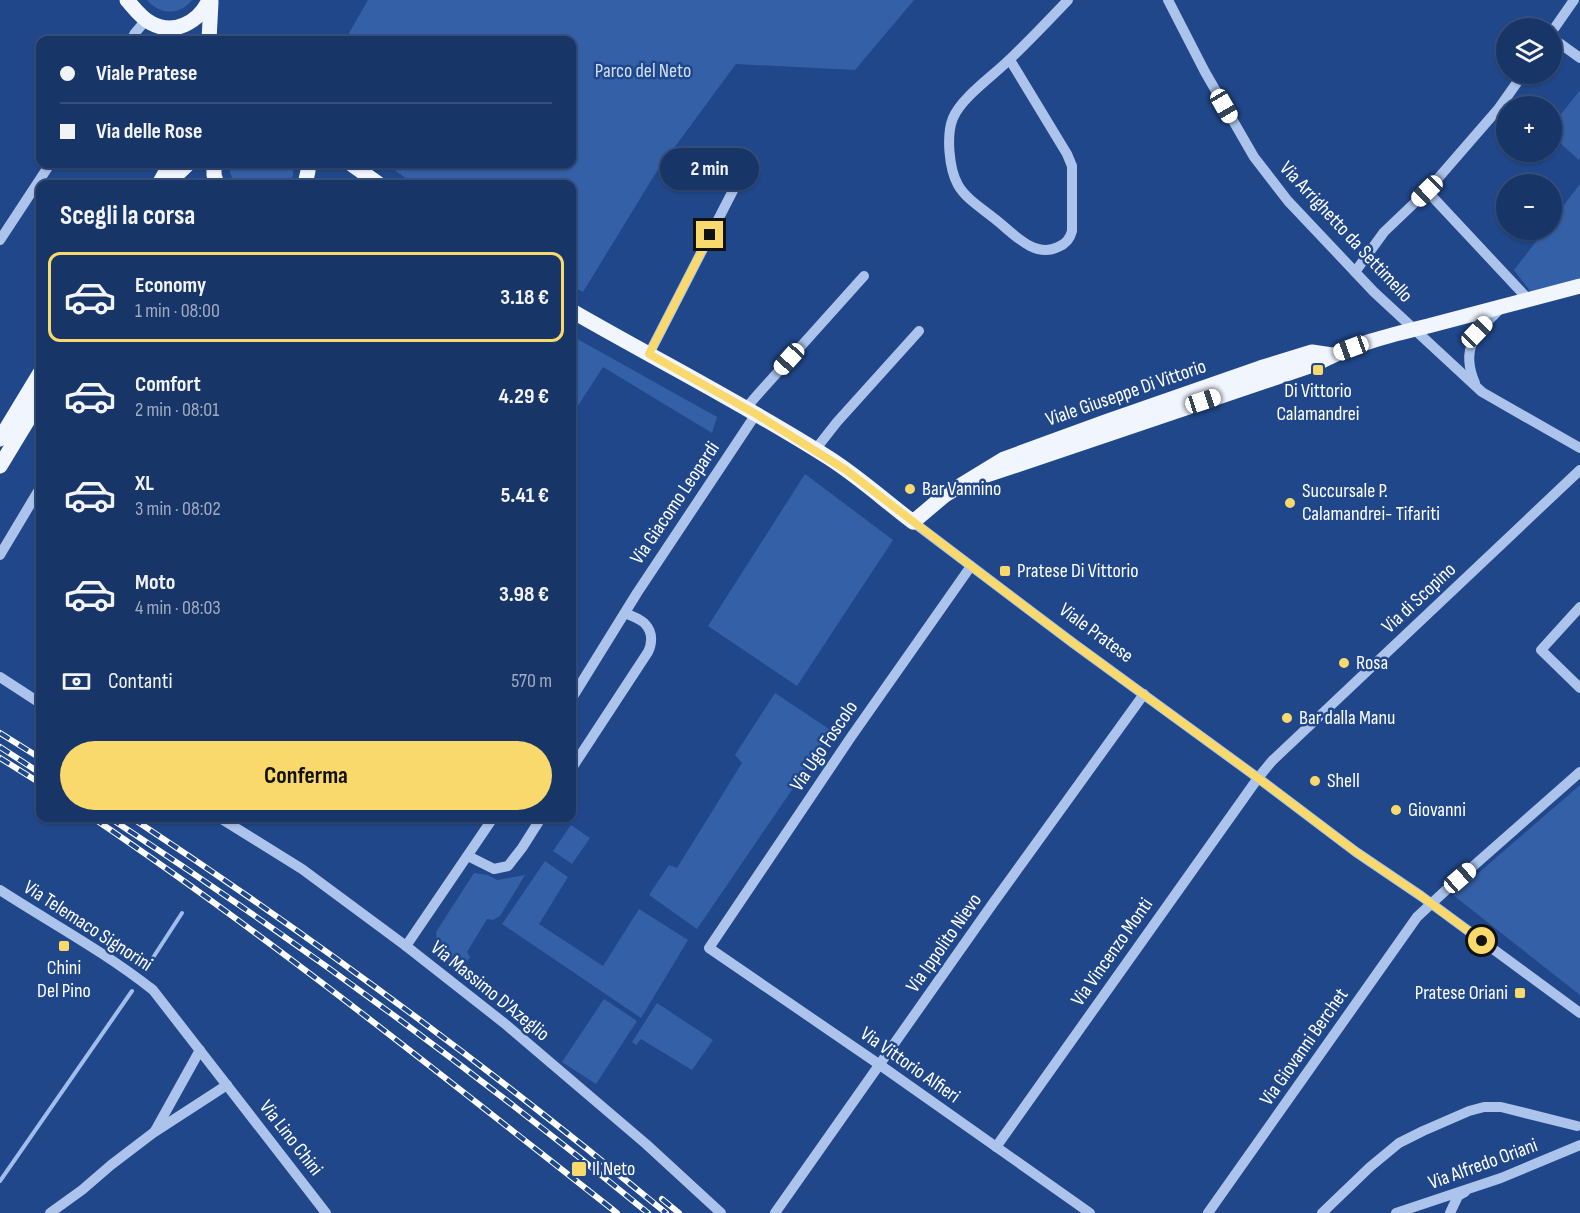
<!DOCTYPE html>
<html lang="it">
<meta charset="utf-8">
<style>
:root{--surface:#183568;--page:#254071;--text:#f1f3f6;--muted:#9fabc0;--line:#36507c;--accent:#f9d96c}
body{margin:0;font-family:"Sofia Sans Condensed",sans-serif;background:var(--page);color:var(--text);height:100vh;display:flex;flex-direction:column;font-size:22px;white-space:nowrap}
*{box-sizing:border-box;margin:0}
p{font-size:20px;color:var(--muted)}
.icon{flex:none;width:33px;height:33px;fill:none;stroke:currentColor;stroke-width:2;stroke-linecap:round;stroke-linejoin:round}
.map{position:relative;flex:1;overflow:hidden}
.side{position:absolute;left:36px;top:180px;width:540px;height:642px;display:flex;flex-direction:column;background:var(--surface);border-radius:12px;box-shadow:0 2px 4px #0004,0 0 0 2px var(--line)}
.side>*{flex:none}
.top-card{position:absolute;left:36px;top:36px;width:540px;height:132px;border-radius:12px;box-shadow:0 2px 4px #0004,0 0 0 2px var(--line);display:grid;align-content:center;height:132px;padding:0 24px;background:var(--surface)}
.fabs{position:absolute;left:1496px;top:18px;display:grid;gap:12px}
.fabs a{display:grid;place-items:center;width:66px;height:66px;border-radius:50%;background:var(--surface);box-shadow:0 2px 4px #0004,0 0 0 2px var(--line);font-size:30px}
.end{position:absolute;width:27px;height:27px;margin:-14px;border:8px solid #f9d96c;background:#111;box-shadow:0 0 0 3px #111}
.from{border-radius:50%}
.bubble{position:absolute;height:42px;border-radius:21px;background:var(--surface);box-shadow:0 2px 4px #0004,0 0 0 2px var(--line);font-size:20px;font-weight:700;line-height:42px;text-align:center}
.car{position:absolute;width:18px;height:36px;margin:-18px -9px;border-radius:8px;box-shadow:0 0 4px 2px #0007;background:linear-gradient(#fff 24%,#345 0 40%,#fff 0 76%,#345 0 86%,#fff 0)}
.top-card b{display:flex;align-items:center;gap:21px;height:57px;font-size:22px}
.top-card b+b{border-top:2px solid var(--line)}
.top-card i{width:15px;height:15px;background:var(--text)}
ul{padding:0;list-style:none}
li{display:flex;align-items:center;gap:18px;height:90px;margin:0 12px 9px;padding:0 12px;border:3px solid transparent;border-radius:12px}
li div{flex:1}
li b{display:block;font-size:22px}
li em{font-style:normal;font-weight:700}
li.active{border-color:var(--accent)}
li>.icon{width:54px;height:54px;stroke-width:1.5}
h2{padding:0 24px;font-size:27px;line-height:72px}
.pay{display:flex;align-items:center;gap:15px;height:66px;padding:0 24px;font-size:22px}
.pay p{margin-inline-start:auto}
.cta{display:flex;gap:12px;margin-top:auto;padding:12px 24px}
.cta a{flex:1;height:69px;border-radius:36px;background:var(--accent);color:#111;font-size:24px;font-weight:700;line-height:69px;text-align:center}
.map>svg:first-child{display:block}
.green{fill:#3360a7}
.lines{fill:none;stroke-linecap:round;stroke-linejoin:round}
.stream{stroke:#9fbeec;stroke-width:4}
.minor{stroke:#acc4eb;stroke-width:10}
.major{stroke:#f0f5fe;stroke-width:15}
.rail-casing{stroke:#fff;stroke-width:6}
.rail{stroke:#20478a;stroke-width:4;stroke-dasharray:11;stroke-linecap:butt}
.route{stroke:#f9d96c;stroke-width:8}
.poi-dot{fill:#f9d96c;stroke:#20478a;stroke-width:2}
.labels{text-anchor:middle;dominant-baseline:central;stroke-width:5;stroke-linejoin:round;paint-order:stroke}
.park-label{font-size:20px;fill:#d0e0f8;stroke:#20478a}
.street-label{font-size:20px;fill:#fff;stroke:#20478a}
.poi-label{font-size:20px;fill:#fff;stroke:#20478a;text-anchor:start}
</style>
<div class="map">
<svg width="1580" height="1213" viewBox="0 0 1580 1213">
<rect width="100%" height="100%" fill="#20478a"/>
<g class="green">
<path d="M147,0h45c-13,16 -32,15 -45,0z"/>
<polygon points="368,0 914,0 855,70 736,64 657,171 583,292 572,286 572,184 414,184 386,164 572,164 572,40 345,40"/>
<polygon points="1580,90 1580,157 1579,160 1551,135 1551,127"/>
<polygon points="231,164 293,164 293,175 290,184 234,184 230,172"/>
<polygon points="1580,184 1580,279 1530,291 1514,270 1545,230 1551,230 1551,222"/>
<polygon points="572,336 717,417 712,433 603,367 572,415"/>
<polygon points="805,474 893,540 797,686 708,626"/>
<polygon points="775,693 832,731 697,929 649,895 669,865 677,868 742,763 735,755"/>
<polygon points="1580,785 1580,995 1453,895"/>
<polygon points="571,825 590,838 572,864 553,851"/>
<polygon points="545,861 568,877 539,924 603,966 639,909 688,940 641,1018 502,924"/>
<polygon points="474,873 488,875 497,880 525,875 500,916 493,920 487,919 467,952 470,957 459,973 438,955 436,932"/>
<polygon points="604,999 637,1021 596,1084 562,1062"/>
<polygon points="657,1003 713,1040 692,1070 641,1039 636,1045 632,1042"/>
</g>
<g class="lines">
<g class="stream">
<polyline points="145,970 182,913"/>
<polyline points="0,1181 132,991"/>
</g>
<g class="minor">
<polyline points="1168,0 1205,72 1254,157 1288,201 1374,292 1482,392 1580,448"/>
<polyline points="1551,33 1574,0"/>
<polyline points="1551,37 1580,58"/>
<polyline points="131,40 135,33 146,20"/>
<path d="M1010,60l57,94 5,12v65c-2,8 -6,13 -14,16 -24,12 -46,-15 -63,-28 -12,-10 -29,-20 -37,-34 -9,-16 -12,-50 -5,-67 9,-21 40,-42 57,-59 20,-19 39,-39 58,-59"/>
<polyline points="1427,191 1528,299"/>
<polyline points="0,240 50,164"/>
<polyline points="1355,272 1384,232 1427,191 1499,108 1523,74"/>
<polyline points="649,354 742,173"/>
<path d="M1475,383c-16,-37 3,-52 27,-76"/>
<polyline points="746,408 759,393 864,276"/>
<polyline points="815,450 837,422 919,331"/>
<polyline points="913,522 1073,643 1258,778 1356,852 1421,896 1580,1013"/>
<polyline points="0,555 40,488"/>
<polyline points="971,566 851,737 709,948 880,1065 1090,1213"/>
<polyline points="1580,607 1541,650 1580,688"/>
<polyline points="0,677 40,703"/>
<polyline points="572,698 637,593 756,414"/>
<path d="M572,768l76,-116c4,-8 5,-19 -2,-27 -4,-6 -15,-9 -21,-12"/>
<polyline points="220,818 302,869 406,946 504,1023 646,1144 721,1213"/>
<polyline points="468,856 494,869 508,866 522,848 541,818"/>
<path d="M0,890c51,33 105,62 153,100l173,223"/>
<polyline points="406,946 493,818"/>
<polyline points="155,1131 200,1050"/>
<polyline points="996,1147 1258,778 1272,761 1580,470"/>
<polyline points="50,1213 82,1190 111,1165 153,1133 227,1085"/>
<polyline points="775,1213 991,906 1144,694"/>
<polyline points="1208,1213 1417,917 1445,891 1580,772"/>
<polyline points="1322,1213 1370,1167 1399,1143 1423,1131 1469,1111 1484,1107 1501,1107 1577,1126"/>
<polyline points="1396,1213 1501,1178 1580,1145"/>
<polyline points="1450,1213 1458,1196 1465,1192"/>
</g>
<g class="major">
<path d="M127,0c7,8 14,18 24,23 23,13 48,-1 58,-23"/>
<polyline points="209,40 211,2"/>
<polyline points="214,164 214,175 217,184"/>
<polyline points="351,164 379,184"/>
<polyline points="159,184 170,164"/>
<polyline points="167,184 188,164"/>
<polyline points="305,184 308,171 308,164"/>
<path d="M572,311c85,49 174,94 257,147 30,19 56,43 84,64l32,-27 59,-36 101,-37 155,-54 52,-16 20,3"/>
<polyline points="0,439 40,373"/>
<polyline points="0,466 40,400"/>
<path d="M987,475l329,-111c34,-19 74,-29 112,-38 51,-13 101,-27 152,-40"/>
</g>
<g class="rail-casing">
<g id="rail">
<polyline points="0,733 40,758"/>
<polyline points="0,747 40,773"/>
<polyline points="0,758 40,783"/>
<path d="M93,818c181,122 352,260 524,395"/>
<path d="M110,818c186,122 366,254 538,395"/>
<path d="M132,818c185,122 363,254 534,395"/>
<polyline points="662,1199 679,1213"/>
</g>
</g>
<use href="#rail" class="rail"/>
</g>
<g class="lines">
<polyline class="route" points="710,235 649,354 756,414 846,470 971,566 1073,643 1258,778 1356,852 1421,896 1482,941"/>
</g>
<g class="poi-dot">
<rect x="1312" y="364" width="12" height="12" rx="3"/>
<circle cx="910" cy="489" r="6"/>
<circle cx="1290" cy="503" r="6"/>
<rect x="999" y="565" width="12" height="12" rx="3"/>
<circle cx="1344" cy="663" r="6"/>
<circle cx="1287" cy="718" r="6"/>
<circle cx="1315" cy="781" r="6"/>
<circle cx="1396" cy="810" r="6"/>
<rect x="58" y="940" width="12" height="12" rx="3"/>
<rect x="1514" y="987" width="12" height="12" rx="3"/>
<rect x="571" y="1161" width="16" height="16" rx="3"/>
</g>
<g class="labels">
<g class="park-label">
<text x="643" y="71">Parco del Neto</text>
</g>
<g class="street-label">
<text transform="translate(1346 232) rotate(47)">Via Arrighetto da Settimello</text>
<text transform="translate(1126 393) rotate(-19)">Viale Giuseppe Di Vittorio</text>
<text transform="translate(675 503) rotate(-56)">Via Giacomo Leopardi</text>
<text transform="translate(1419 598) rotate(-43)">Via di Scopino</text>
<text transform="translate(1096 633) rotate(36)">Viale Pratese</text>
<text transform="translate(824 746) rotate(-56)">Via Ugo Foscolo</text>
<text transform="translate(88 926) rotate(33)">Via Telemaco Signorini</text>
<text transform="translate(944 943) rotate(-55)">Via Ippolito Nievo</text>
<text transform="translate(1112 952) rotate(-55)">Via Vincenzo Monti</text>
<text transform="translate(490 991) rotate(39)">Via Massimo D'Azeglio</text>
<text transform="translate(1304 1047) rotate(-55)">Via Giovanni Berchet</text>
<text transform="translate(910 1065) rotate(35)">Via Vittorio Alfieri</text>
<text transform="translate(291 1138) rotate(52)">Via Lino Chini</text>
<text transform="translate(1483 1164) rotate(-20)">Via Alfredo Oriani</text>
</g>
<g class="poi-label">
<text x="1318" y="391" text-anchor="middle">Di Vittorio<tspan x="1318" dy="23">Calamandrei</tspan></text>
<text x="922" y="489">Bar Vannino</text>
<text x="1302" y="491">Succursale P.<tspan x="1302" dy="23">Calamandrei- Tifariti</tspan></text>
<text x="1017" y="571">Pratese Di Vittorio</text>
<text x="1356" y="663">Rosa</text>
<text x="1299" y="718">Bar dalla Manu</text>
<text x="1327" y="781">Shell</text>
<text x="1408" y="810">Giovanni</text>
<text x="64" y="968" text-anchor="middle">Chini<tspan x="64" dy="23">Del Pino</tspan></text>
<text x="1508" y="993" text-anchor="end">Pratese Oriani</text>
<text x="592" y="1169">Il Neto</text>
</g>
</g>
</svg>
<div class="fabs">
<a><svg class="icon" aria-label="layers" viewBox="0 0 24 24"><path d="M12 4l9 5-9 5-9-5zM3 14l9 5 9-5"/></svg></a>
<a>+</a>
<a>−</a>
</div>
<i class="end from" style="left:1482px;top:941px"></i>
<i class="end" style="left:710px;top:235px"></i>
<div class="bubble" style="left:660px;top:148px;width:99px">2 min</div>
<i class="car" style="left:1224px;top:106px;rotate:150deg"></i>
<i class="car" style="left:1427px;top:191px;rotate:226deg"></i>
<i class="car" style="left:1477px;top:332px;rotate:44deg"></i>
<i class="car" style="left:1351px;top:348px;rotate:250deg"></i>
<i class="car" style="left:789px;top:359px;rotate:222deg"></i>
<i class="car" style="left:1203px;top:401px;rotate:72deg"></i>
<i class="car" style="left:1460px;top:878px;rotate:49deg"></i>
<div class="top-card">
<b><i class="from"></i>Viale Pratese</b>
<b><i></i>Via delle Rose</b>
</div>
<section class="side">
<h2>Scegli la corsa</h2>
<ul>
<li class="active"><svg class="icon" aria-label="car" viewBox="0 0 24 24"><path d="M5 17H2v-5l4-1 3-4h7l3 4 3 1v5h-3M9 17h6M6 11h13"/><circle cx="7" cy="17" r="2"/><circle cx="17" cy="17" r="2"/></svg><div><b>Economy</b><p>1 min · 08:00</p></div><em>3.18 €</em></li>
<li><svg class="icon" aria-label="car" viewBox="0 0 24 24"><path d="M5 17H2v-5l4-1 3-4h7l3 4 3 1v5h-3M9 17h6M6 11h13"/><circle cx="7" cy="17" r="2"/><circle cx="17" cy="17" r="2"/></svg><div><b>Comfort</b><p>2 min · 08:01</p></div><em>4.29 €</em></li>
<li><svg class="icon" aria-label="car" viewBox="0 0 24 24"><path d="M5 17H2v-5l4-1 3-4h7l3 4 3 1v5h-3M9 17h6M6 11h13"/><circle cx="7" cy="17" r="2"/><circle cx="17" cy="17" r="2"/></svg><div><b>XL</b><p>3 min · 08:02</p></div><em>5.41 €</em></li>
<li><svg class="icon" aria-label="car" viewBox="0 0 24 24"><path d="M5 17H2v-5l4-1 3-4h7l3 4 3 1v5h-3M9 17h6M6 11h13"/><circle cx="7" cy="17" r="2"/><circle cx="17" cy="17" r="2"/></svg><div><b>Moto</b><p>4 min · 08:03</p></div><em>3.98 €</em></li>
</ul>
<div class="pay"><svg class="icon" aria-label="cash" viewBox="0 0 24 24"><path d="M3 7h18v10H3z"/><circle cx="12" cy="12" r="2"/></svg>Contanti<p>570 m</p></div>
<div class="cta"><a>Conferma</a></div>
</section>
</div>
